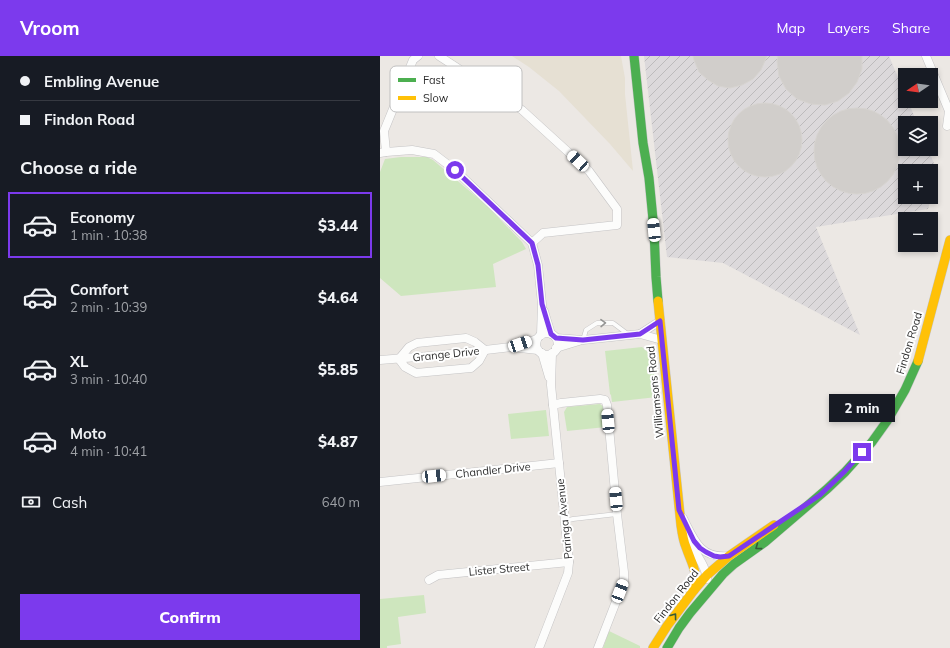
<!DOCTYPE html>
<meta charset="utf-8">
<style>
:root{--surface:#171b24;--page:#20242c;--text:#f1f3f6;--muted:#9ea1a6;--line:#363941;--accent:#7c3aed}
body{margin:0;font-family:Mulish,sans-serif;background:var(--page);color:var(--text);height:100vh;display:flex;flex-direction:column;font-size:15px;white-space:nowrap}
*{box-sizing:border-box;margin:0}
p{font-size:13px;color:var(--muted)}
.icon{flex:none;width:22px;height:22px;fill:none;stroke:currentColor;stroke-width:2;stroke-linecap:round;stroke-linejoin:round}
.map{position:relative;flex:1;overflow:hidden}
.panel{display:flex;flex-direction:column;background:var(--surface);width:380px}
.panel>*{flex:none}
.guide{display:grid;align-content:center;height:88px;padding:0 20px;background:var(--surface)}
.needle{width:26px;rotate:257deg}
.fabs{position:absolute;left:518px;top:12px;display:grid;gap:8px}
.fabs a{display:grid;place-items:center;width:40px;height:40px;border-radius:0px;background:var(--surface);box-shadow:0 2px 6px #0003;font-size:20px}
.end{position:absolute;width:18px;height:18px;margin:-9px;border:5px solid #7c3aed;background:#fff;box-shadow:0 0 0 2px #fff}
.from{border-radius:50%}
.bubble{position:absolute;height:28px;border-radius:0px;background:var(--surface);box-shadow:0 2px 6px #0003;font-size:13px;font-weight:800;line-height:28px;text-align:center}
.car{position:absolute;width:12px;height:24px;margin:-12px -6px;border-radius:5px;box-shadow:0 0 3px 1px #0007;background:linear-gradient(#fff 24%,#345 0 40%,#fff 0 76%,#345 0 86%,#fff 0)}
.guide b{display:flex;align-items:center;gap:14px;height:38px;font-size:15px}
.guide b+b{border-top:1px solid var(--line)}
.guide i{width:10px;height:10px;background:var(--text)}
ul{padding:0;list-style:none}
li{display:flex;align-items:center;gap:12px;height:66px;margin:0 8px 6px;padding:0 12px;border:2px solid transparent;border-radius:0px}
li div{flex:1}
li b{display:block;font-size:15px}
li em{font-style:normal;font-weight:800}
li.current{border-color:var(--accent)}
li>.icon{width:36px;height:36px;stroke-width:1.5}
h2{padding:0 20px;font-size:18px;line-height:48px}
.pay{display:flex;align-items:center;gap:10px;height:44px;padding:0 20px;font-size:15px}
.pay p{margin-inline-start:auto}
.cta{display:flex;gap:8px;margin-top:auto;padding:8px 20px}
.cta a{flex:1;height:46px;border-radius:0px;background:var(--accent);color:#fff;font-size:16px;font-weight:800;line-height:46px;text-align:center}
header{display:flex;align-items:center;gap:24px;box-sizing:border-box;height:56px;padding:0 20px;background:var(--accent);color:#fff}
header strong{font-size:19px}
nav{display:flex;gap:22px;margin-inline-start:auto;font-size:14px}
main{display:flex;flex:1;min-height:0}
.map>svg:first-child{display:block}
.industrial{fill:url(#industrial-furrows);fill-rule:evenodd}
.education{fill:#e6e0d3}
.park{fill:#cee6be}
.building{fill:#d1cecb;stroke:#d7d4d0}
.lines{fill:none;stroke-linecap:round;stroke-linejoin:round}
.lane-casing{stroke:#c5c4c5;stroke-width:5}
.street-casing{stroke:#c5c4c5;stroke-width:9}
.fast-casing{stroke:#c5c4c5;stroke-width:10}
.slow-casing{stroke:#c5c4c5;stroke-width:10}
.lane{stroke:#fcfcfb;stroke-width:4}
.street{stroke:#fcfcfb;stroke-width:8}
.fast{stroke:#4caf50;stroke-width:9}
.slow{stroke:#ffc107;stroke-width:9}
.oneway{stroke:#959594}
.oneway2{stroke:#385b3a}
.route{stroke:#7c3aed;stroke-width:5}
.labels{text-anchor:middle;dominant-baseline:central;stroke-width:4;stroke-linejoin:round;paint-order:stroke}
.street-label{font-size:11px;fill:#2e2e2e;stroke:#fff}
.key{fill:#fff;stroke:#c0c0c0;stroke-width:1}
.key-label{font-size:11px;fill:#2e2e2e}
</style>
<header>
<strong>Vroom</strong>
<nav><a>Map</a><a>Layers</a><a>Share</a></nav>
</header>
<main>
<section class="panel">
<div class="guide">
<b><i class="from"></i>Embling Avenue</b>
<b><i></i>Findon Road</b>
</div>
<h2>Choose a ride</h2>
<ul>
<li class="current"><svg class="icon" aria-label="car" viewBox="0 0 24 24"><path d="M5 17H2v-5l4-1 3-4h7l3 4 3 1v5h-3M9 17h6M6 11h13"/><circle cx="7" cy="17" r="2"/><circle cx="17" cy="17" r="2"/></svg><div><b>Economy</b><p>1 min · 10:38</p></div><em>$3.44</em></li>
<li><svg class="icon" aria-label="car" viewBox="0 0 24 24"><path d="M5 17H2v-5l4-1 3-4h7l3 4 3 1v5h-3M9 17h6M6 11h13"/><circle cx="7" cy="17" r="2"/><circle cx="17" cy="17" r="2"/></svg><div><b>Comfort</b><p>2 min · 10:39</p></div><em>$4.64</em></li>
<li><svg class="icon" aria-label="car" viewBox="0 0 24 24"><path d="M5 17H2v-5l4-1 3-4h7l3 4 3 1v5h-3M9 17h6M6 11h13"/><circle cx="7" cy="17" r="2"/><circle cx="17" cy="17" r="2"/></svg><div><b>XL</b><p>3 min · 10:40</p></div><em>$5.85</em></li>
<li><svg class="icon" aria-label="car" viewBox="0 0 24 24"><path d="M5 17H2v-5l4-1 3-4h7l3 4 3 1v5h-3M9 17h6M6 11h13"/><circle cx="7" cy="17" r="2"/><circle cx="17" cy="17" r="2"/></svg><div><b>Moto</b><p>4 min · 10:41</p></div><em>$4.87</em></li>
</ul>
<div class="pay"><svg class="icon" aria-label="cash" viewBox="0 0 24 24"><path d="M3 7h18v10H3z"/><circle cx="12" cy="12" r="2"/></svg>Cash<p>640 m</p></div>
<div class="cta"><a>Confirm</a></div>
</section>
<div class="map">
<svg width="570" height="592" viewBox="0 0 570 592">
<defs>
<pattern id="industrial-furrows" width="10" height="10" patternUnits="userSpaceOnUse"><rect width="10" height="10" fill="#dcd9db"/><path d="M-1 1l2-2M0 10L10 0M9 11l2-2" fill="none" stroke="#bdbbbc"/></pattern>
</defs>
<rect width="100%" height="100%" fill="#ece8e4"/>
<path class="industrial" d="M264,0h245l16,38v7h3l9,22h-12v26h23l10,24 -10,36 -112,18 44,108 -137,-72 -56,-6zM525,115h26v26h-26z"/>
<polygon class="education" points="132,0 241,0 245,22 245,38 253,115 230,88 179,35 149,11"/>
<g class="park">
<polygon points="21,101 47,101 53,104 106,149 142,186 146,193 113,208 116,231 21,240 0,222 0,116 5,103"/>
<polygon points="262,291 272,300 277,341 232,346 231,339 230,338 225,295"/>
<polygon points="220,348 224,351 226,371 187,375 184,356 187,351"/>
<polygon points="166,354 169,380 131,383 128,358"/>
<polygon points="44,539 46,557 18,561 21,588 7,590 7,592 0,592 0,543"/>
<polygon points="229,575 260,590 260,592 223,592"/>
</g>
<g class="building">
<polygon points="313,0 387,0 381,14 373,23 362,29 350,32 338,30 328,24 319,16 314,4"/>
<polygon points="398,0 482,0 482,13 477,26 469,37 458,45 445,49 431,48 417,43 406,33 399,20 397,5"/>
<circle cx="385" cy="84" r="37"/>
<circle cx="477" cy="95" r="43"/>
</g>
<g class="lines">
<g class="lane-casing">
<g id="lane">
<polyline points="203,284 206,274 217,267 233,267 249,279"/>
<polyline points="185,465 193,463 237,458"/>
</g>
</g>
<g class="street-casing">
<g id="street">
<polyline points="59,0 142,54 209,115 237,153 237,169 163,177 152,187"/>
<polyline points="546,0 569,55 567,70"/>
<polyline points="6,96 4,75 33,4 38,0"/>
<polyline points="0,97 6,96 32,94 54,98 75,114 152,187 158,209 162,248 161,279"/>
<polyline points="164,255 171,278"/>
<circle cx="167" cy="288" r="11"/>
<polyline points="260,278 280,265"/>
<polygon points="86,282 95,286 105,294 99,305 91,312 36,317 25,311 19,303 29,291 37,287"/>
<polyline points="176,282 203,284 260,278 282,284"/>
<polyline points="134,291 157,283"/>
<polyline points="176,292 199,285"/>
<polyline points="162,297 169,321"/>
<polyline points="0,304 62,299 131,291 158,294"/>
<polyline points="173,349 181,347 220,343 225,344 227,349 237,458 244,516 244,525 218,592"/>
<polyline points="0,426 179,407"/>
<path d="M303,462c11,22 17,41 46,38"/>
<path d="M308,481c5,15 18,27 19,42"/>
<polyline points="49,524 58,519 189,506"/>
<polyline points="159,592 188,517 189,506 171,329 172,297"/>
</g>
</g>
<g class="fast-casing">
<g id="fast">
<polyline points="254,0 263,87 269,122 274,174 276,221 278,245"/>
<polyline points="287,592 299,572 310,557 343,518 354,508 385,486 447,433 465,416 492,386 507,365 525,334 538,305"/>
</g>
</g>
<g class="slow-casing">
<g id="slow">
<path d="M278,245l23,224c1,7 2,15 5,22 6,18 12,23 8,43"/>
<polyline points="538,305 570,184"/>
<polyline points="273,592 287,570 314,534 327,519 349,500 394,469"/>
</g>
</g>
<use href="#lane" class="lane"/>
<use href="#street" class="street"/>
<use href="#fast" class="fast"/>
<use href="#slow" class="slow"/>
</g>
<defs><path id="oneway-chevron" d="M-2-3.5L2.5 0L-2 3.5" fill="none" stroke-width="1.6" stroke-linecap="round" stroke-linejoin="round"/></defs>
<use class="oneway" href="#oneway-chevron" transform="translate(223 267) rotate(-1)"/>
<g class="oneway2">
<use href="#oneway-chevron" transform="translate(378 491) rotate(144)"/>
<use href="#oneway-chevron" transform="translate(294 560) rotate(-53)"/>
</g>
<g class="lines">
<polyline class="route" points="75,114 152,187 158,209 162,248 171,278 176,282 203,284 260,278 280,265 299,454 314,485 320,492 326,496 334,500 340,501 349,500 440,439 464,416 482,396"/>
</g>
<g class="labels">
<g class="street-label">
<text transform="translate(529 287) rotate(-73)">Findon Road</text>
<text transform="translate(66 298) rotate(-6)">Grange Drive</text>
<text transform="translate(275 336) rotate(-96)">Williamsons Road</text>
<text transform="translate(113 414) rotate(-6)">Chandler Drive</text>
<text transform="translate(184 463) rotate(-96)">Paringa Avenue</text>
<text transform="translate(119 513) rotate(-5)">Lister Street</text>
<text transform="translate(296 540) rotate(-52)">Findon Road</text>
</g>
</g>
<rect x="10" y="10" width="132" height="46" rx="6" class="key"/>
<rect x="18" y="22" width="18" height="4" fill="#4caf50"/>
<rect x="18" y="40" width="18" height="4" fill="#ffc107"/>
<g class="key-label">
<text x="43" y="28">Fast</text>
<text x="43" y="46">Slow</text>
</g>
</svg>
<div class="fabs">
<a><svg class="needle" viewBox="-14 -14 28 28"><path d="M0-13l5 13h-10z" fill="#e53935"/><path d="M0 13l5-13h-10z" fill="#9ea1a6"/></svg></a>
<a><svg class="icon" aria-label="layers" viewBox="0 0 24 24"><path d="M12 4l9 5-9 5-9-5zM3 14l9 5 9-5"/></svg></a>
<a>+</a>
<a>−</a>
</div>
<i class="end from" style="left:75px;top:114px"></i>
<i class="end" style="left:482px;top:396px"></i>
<div class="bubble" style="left:449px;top:338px;width:66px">2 min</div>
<i class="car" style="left:198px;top:105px;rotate:313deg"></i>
<i class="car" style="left:274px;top:174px;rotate:354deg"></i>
<i class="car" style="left:140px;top:288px;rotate:71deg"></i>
<i class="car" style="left:228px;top:365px;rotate:355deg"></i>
<i class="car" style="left:54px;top:420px;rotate:84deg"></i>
<i class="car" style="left:236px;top:443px;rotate:355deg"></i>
<i class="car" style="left:240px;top:535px;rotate:21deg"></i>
</div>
</main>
